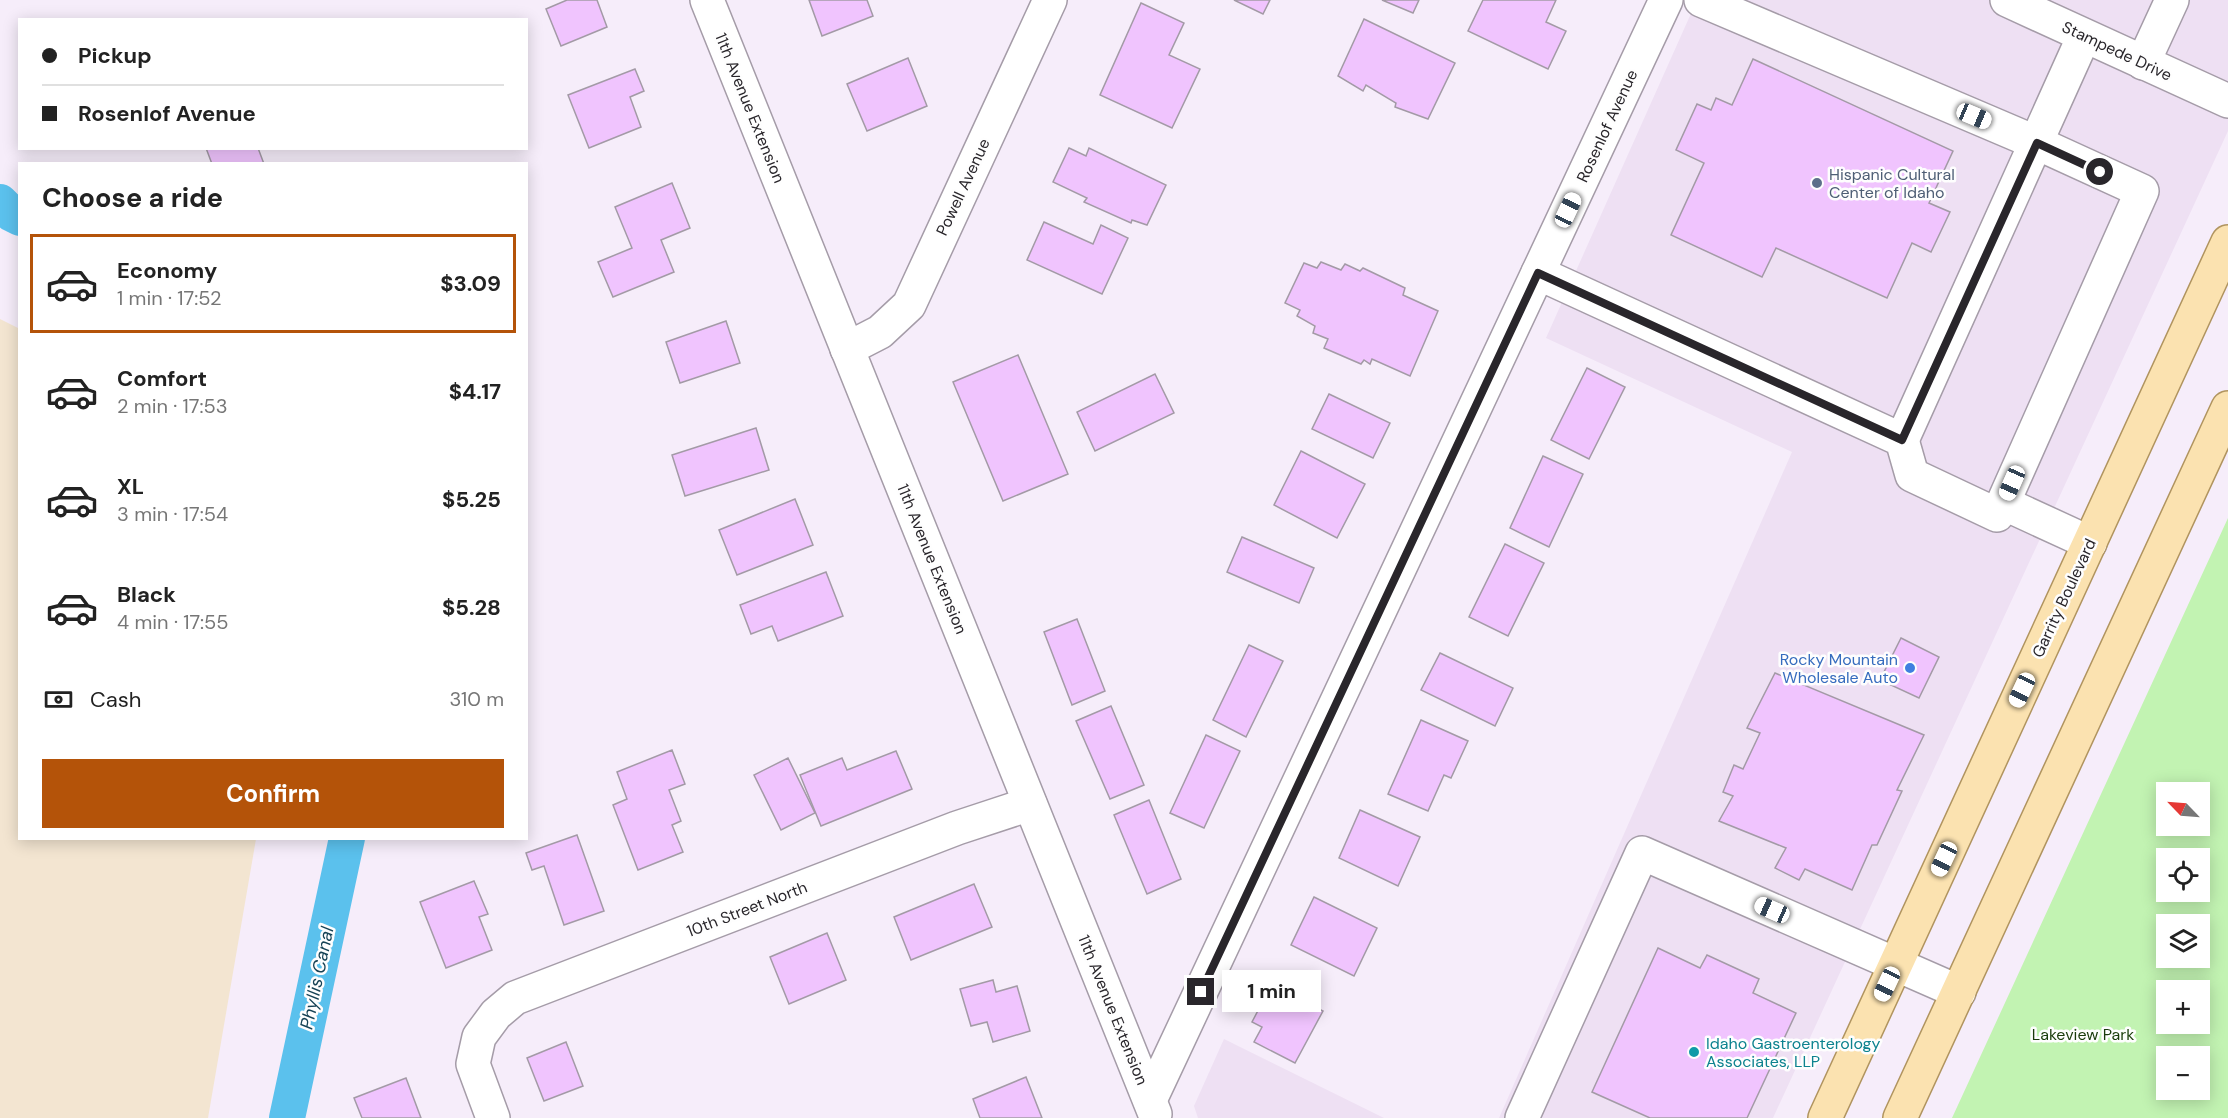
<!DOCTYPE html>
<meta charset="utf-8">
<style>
:root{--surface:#fff;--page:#f6f6f6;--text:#222;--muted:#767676;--line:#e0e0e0;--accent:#b45309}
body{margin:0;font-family:"DM Sans",sans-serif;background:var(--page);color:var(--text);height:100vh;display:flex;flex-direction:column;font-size:22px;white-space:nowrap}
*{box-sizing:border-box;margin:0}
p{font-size:20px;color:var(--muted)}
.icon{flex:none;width:33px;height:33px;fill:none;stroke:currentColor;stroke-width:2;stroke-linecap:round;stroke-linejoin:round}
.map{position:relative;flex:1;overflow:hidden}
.panel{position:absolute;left:18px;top:162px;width:510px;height:678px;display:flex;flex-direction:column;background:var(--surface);border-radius:0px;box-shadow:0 3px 15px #0003}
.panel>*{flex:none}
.guide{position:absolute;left:18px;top:18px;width:510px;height:132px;border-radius:0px;box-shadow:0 3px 15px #0003;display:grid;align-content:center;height:132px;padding:0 24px;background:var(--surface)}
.needle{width:39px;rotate:295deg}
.buttons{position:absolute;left:2156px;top:782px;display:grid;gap:12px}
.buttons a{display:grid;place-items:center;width:54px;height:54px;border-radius:0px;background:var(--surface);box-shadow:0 3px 15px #0003;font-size:30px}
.end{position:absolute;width:27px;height:27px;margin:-14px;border:8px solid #29262b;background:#fff;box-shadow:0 0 0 3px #fff}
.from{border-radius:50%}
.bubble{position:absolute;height:42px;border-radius:0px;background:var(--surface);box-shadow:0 3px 15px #0003;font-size:20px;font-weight:700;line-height:42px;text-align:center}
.car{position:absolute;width:18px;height:36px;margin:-18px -9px;border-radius:8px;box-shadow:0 0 4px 2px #0007;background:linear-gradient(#fff 24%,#345 0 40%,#fff 0 76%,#345 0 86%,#fff 0)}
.guide b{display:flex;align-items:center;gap:21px;height:57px;font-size:22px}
.guide b+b{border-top:2px solid var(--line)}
.guide i{width:15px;height:15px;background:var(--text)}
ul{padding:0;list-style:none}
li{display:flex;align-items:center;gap:18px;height:99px;margin:0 12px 9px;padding:0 12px;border:3px solid transparent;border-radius:0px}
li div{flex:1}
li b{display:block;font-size:22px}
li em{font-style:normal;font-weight:700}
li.on{border-color:var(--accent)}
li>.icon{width:54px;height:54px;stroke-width:1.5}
h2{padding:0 24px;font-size:27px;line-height:72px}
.pay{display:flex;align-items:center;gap:15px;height:66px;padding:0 24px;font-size:22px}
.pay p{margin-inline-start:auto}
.action{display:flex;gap:12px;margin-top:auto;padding:12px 24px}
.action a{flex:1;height:69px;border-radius:0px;background:var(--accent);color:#fff;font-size:24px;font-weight:700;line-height:69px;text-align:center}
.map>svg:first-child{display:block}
.built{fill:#eee0f3}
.industrial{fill:#f3e5d1}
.green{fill:#c2f3b2;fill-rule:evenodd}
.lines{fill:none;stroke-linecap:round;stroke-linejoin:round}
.canal{stroke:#5bc1ed;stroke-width:36}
.building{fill:#f0c4fe;stroke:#a39aa6;stroke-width:1.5}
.minor-casing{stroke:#a59ca8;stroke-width:36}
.major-casing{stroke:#b0945f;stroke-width:36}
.minor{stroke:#fff;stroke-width:33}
.major{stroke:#fbe2b0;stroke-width:33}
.route{stroke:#29262b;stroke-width:8}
.service-dot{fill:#5c6f8a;stroke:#fefefe;stroke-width:2}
.shop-dot{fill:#3f7fe0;stroke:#fefefe;stroke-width:2}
.culture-dot{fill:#0f9aa8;stroke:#fefefe;stroke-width:2}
.labels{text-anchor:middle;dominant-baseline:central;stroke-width:5;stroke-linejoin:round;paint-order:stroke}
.street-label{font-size:16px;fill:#29262b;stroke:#fefefe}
.service-label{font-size:16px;fill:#4e5e75;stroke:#fefefe;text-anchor:start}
.shop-label{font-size:16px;fill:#366cbe;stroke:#fefefe;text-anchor:end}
.park-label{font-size:16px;fill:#193b0a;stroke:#fefefe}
.culture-label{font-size:16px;fill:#0d838f;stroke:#fefefe;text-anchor:start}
.water-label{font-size:18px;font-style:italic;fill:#164255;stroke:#fefefe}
</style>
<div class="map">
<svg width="2228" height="1118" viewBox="0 0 2228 1118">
<rect width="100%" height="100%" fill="#f6edfa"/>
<g class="built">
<polygon points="1697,0 2228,0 2228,131 1773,1118 1499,1118 1792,452 1546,338"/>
<polygon points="1224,1039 1384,1118 1198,1118 1194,1106"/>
</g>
<polygon class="industrial" points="0,319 20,329 20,838 256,839 208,1118 0,1118"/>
<path class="green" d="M2228,518v600h-276zM2166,792h33v33h-33zM2166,858h33v33h-33zM2166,924h33v33h-33zM2166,990h33v33h-33zM2166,1056h33v33h-33z"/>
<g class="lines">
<g class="canal">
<polyline points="0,202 12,214 20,218"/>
<polyline points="287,1118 347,838"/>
</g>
</g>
<g class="building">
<polygon points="567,0 597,0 607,27 561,46 546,9"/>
<polygon points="809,0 867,0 873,16 822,36"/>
<polygon points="1234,0 1270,0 1263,14"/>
<polygon points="1382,0 1419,0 1413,13"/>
<polygon points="1483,0 1556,0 1546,22 1566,31 1548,69 1468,31"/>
<polygon points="1141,3 1184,23 1169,55 1200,69 1172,128 1100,95"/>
<polygon points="1364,19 1455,63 1428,119 1395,107 1396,103 1366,85 1363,91 1338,76"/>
<polygon points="908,58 927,106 867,131 847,84"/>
<polygon points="1753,59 1953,151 1929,203 1950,212 1931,252 1912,243 1887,298 1776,248 1762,277 1671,235 1704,163 1676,150 1697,104 1711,110 1716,98 1732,105"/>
<polygon points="635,69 644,91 630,97 641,127 589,148 568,95"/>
<polygon points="206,148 258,148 264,164 212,164"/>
<polygon points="1069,148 1086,156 1089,148 1166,185 1147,225 1132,220 1131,223 1084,202 1087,198 1053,182"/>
<polygon points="672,183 690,228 661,240 674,272 613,297 598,262 632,248 615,207"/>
<polygon points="1044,222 1093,244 1101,225 1128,238 1102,294 1027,260"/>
<polygon points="1321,262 1341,270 1345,264 1360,271 1363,268 1405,288 1403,295 1438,311 1410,376 1372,359 1370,364 1364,360 1361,364 1324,348 1328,339 1313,333 1315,326 1297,316 1300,310 1285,303 1304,263 1317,268"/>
<polygon points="726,321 740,363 680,383 666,342"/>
<polygon points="1018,355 1068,474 1003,501 953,382"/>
<polygon points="1587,368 1625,387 1589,459 1551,440"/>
<polygon points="1155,374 1174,413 1095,451 1077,412"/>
<polygon points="1329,394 1390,423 1373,458 1312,429"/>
<polygon points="756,428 769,470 685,496 672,455"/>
<polygon points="1301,451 1365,484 1337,538 1274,505"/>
<polygon points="1543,456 1583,474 1549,547 1510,528"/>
<polygon points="795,499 813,545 737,575 719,530"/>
<polygon points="1242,537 1314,568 1299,603 1227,572"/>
<polygon points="1505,544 1544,563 1508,636 1469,617"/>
<polygon points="826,572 843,616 778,641 772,626 751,634 740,605"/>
<polygon points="1077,619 1105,691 1072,705 1044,632"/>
<polygon points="1901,638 1939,657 1919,698 1880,680"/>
<polygon points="1249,645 1283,661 1246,737 1213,720"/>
<polygon points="1440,653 1513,688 1495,726 1421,690"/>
<polygon points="1775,673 1924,735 1897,790 1902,791 1877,845 1872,845 1852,890 1805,869 1799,880 1775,868 1786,848 1719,821 1733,796 1723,792 1734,765 1743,769 1760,733 1747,728"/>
<polygon points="1111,706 1144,785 1110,799 1076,721"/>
<polygon points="1421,720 1468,741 1451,778 1444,775 1428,811 1388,794"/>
<polygon points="1206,735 1240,751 1204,828 1170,813"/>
<polygon points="672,750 685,784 669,790 681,821 672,825 683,852 638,870 613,805 627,799 617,772"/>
<polygon points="896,751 912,789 821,826 800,775 842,758 847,770"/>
<polygon points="788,758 815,813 781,830 754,775"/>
<polygon points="1149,800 1181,879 1147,894 1114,815"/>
<polygon points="1360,810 1420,837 1398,886 1339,858"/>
<polygon points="577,835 604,911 564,925 544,866 532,870 526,853"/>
<polygon points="474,881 488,914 479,917 492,950 446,968 420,902"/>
<polygon points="974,884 992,927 911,960 894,917"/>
<polygon points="1314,897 1377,928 1354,976 1291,945"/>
<polygon points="827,933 846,980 789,1004 770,957"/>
<polygon points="1658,948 1700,968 1707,955 1759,979 1753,993 1796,1013 1747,1118 1650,1118 1592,1092"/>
<polygon points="993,980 996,992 1017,986 1030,1031 993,1042 987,1022 971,1026 960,989"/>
<polygon points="1281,989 1323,1011 1295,1063 1254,1042 1262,1027 1252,1022 1263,1001 1272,1006"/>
<polygon points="566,1042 583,1086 544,1101 527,1058"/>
<polygon points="1026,1077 1042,1118 980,1118 973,1099"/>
<polygon points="406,1078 421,1118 362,1118 354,1098"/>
</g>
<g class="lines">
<g class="minor-casing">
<g id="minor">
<polyline points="707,0 1155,1114"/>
<polyline points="1701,0 2037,143 2142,191 2003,503"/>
<polyline points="2007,0 2228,101"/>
<polyline points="2143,63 2172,0"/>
<polyline points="1538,273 1902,440 1912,475 1997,515 2003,503 2090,543"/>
<polyline points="847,349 880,332 909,305 1050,0"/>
<polyline points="1902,440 2084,36"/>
<polyline points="1150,1100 1666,0"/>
<polyline points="493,1118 473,1064 479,1037 496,1014 515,998 957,828 1030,804"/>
<polyline points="1522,1118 1642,853 1959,992"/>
</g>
</g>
<g class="major-casing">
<g id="major">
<polyline points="1825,1118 2228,242"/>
<polyline points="1900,1118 2228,408"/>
</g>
</g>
<use href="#minor" class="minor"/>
<use href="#major" class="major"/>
</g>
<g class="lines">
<polyline class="route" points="1201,992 1538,273 1902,440 2037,143 2100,172"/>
</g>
<circle class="service-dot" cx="1817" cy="183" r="6"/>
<circle class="shop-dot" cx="1910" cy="668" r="6"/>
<circle class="culture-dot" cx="1694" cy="1052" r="6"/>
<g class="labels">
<g class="street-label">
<text transform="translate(2117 51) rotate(25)">Stampede Drive</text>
<text transform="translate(750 108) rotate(68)">11th Avenue Extension</text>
<text transform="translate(1607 126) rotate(-65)">Rosenlof Avenue</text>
<text transform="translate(963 187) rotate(-65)">Powell Avenue</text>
<text transform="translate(932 559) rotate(68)">11th Avenue Extension</text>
<text transform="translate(2064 598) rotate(-65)">Garrity Boulevard</text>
<text transform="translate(747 909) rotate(-21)">10th Street North</text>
<text transform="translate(1113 1010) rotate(68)">11th Avenue Extension</text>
</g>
<g class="service-label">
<text x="1829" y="174">Hispanic Cultural<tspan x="1829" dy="18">Center of Idaho</tspan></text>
</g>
<g class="shop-label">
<text x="1898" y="659">Rocky Mountain<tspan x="1898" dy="18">Wholesale Auto</tspan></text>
</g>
<g class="park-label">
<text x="2083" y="1034">Lakeview Park</text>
</g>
<g class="culture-label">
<text x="1706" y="1043">Idaho Gastroenterology<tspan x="1706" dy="18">Associates, LLP</tspan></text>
</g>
<g class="water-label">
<text transform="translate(317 978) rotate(-78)">Phyllis Canal</text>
</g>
</g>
</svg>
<div class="buttons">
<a><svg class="needle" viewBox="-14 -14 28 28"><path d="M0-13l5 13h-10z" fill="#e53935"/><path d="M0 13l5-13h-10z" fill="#767676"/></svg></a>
<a><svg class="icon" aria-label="locate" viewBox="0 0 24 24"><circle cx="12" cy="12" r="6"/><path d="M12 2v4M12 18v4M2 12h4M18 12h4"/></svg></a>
<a><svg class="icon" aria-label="layers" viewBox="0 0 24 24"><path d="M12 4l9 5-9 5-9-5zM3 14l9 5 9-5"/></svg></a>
<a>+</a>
<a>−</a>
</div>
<i class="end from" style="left:2100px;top:172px"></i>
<i class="end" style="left:1201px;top:992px"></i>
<div class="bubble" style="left:1222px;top:970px;width:99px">1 min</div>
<i class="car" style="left:1974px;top:116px;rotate:113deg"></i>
<i class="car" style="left:1568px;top:210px;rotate:25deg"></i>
<i class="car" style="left:2012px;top:483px;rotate:204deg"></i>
<i class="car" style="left:2022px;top:690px;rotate:205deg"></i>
<i class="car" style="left:1944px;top:859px;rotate:205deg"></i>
<i class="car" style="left:1772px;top:910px;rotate:294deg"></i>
<i class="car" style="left:1887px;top:984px;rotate:205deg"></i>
<div class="guide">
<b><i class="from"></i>Pickup</b>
<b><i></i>Rosenlof Avenue</b>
</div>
<section class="panel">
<h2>Choose a ride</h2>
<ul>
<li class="on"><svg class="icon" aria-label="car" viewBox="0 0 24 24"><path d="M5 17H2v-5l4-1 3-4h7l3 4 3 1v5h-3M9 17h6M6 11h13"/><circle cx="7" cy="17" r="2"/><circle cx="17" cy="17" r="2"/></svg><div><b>Economy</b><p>1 min · 17:52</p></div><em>$3.09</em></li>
<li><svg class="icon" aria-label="car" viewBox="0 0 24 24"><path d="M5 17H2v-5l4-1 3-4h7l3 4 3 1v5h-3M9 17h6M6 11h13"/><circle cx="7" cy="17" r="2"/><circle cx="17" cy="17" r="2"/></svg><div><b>Comfort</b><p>2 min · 17:53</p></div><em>$4.17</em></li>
<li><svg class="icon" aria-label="car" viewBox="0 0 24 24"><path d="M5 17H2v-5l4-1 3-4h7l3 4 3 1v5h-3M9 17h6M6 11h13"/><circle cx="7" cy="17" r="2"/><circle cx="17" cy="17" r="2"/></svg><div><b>XL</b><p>3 min · 17:54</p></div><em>$5.25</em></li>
<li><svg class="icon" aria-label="car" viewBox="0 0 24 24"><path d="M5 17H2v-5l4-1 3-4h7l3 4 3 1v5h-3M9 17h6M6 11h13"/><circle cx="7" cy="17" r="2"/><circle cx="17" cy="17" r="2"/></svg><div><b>Black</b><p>4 min · 17:55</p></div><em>$5.28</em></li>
</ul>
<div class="pay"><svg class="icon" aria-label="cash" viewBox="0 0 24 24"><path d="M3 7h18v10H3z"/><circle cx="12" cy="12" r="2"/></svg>Cash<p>310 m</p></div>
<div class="action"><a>Confirm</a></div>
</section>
</div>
